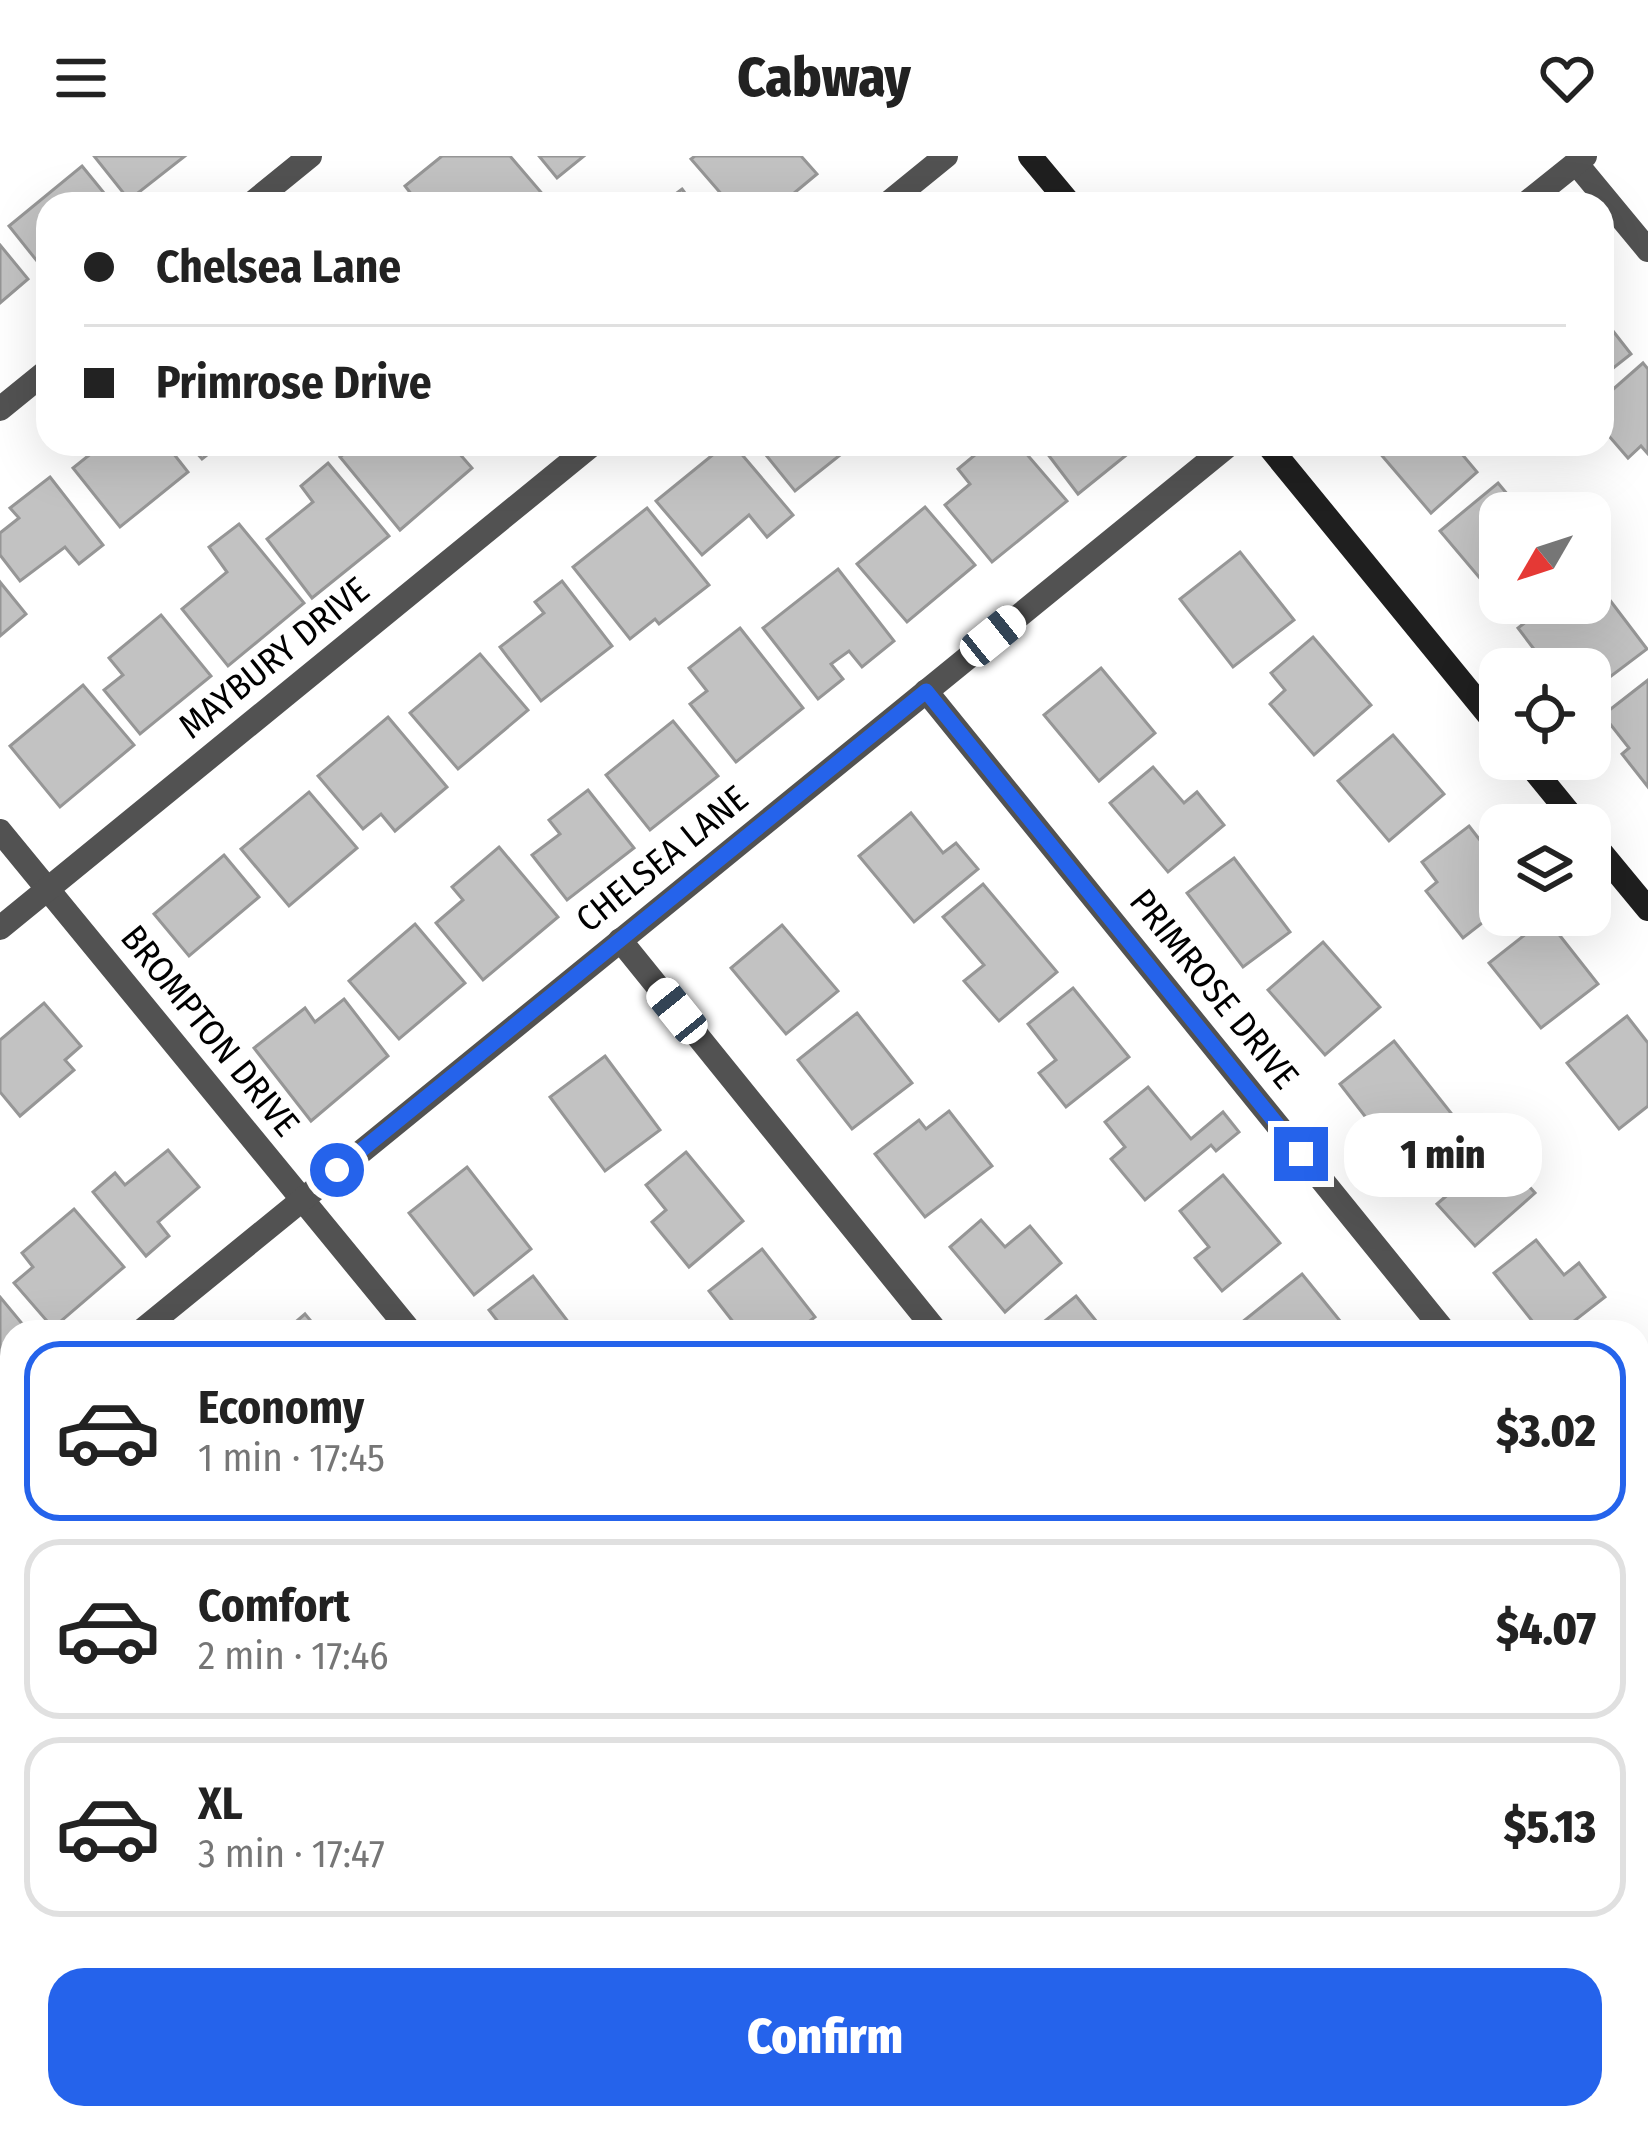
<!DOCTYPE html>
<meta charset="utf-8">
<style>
:root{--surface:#fff;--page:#f2f2f2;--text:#222;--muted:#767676;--line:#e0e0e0;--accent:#2563eb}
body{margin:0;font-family:"Fira Sans Condensed",sans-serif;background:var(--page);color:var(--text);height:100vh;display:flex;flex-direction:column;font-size:45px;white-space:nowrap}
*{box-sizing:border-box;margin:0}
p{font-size:39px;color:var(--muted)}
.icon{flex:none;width:66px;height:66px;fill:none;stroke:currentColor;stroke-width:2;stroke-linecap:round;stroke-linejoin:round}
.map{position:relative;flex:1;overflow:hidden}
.drawer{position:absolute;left:0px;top:1164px;width:1650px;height:810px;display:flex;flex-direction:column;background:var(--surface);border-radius:36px 36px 0 0;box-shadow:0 12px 48px #0002}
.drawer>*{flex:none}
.hud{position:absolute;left:36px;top:36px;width:1578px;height:264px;border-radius:36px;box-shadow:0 12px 48px #0002;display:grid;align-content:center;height:264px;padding:0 48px;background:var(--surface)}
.needle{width:78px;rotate:231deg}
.controls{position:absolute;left:1479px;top:336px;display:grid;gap:24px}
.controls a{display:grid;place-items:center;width:132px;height:132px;border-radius:24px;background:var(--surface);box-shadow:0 12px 48px #0002;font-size:60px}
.end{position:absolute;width:54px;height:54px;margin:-27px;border:15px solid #2563eb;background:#fff;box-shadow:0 0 0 6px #fff}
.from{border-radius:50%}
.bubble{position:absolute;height:84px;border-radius:36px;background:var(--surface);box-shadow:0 12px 48px #0002;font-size:39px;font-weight:800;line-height:84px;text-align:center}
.car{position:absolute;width:36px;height:72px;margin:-36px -18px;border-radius:15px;box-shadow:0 0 9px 3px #0007;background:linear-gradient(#fff 24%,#345 0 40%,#fff 0 76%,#345 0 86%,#fff 0)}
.hud b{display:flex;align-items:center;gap:42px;height:114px;font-size:45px}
.hud b+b{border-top:3px solid var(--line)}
.hud i{width:30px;height:30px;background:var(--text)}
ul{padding:21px 0 0;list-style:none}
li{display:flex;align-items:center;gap:36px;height:180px;margin:0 24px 18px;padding:0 24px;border:6px solid var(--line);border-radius:36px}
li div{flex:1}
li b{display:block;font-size:45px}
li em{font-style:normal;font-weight:800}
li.selected{border-color:var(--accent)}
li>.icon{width:108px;height:108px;stroke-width:1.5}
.cta{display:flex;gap:24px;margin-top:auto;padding:24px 48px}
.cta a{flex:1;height:138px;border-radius:36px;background:var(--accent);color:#fff;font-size:48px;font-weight:800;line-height:138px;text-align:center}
header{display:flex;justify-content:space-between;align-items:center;height:156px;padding:0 48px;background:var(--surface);font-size:54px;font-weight:800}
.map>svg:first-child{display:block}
.building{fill:#c2c2c2;stroke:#969696;stroke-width:3}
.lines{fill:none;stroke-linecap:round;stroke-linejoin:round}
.street{stroke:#525252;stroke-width:24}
.secondary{stroke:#1f1f1f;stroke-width:24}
.route{stroke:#2563eb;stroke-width:15}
.labels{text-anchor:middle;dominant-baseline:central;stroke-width:12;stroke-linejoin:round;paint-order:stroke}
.street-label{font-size:36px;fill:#000;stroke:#fff}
</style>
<header><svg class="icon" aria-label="menu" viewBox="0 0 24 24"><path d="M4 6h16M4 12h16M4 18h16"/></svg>Cabway<svg class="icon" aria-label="heart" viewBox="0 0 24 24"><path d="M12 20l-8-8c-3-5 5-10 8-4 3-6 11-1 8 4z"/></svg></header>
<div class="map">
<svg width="1648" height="1974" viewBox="0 0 1648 1974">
<rect width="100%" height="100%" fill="#fff"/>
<g class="building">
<polygon points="94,0 185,0 129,44"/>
<polygon points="442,0 510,0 551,48 419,48 405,30"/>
<polygon points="539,0 584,0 557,22"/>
<polygon points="695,0 801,0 817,18 781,48 730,48 691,3"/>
<polygon points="82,10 113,48 48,48 45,115 9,70"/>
<polygon points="682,33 693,48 662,48"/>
<polygon points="0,89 28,123 0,147"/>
<polygon points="1602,161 1631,198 1602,221"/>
<polygon points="1643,207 1648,213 1648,298 1641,290 1628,302 1602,272 1602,243"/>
<polygon points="103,288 166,288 188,316 120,371 73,312"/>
<polygon points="189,288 221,288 202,303"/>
<polygon points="356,288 451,288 472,312 400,374 340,301"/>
<polygon points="726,288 733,288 793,359 767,381 749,359 702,399 656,345"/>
<polygon points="757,288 854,288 795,335"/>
<polygon points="988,288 1018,288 1067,345 992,406 945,349 970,328 958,313"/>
<polygon points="1040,288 1140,288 1078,338"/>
<polygon points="1372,288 1472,288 1461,297 1477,316 1431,357"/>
<polygon points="328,307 389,380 312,442 267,383 313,346 301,330"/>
<polygon points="50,321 103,389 79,408 65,391 20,425 0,399 0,377 19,362 10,352"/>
<polygon points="1498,327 1523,357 1500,357 1500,446 1440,375"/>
<polygon points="925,351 975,409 907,466 857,408"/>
<polygon points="647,352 709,429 659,468 655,463 630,483 573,411"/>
<polygon points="239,368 304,447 228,510 182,453 227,416 209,391"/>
<polygon points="1240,396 1294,464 1233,511 1180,443"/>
<polygon points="838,413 894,485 862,511 849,495 831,508 843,523 818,543 763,472"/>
<polygon points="1590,418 1647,493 1590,536 1590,513 1549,513 1518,472 1550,447 1590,447"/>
<polygon points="562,425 612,490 541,545 500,491 544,457 535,446"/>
<polygon points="0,426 26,458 0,480"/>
<polygon points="161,459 211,520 140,578 104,534 123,519 109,502"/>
<polygon points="740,472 803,552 736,606 690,548 707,535 689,512"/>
<polygon points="1313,481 1371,549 1314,599 1270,548 1285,534 1271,517"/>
<polygon points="480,498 528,554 458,613 410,557"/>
<polygon points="1101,512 1155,577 1099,625 1044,559"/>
<polygon points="1648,524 1648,631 1622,598 1629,592 1603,559"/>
<polygon points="83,529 134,589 60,651 10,590"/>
<polygon points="388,561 447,631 395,675 381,658 363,673 318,620"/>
<polygon points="673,565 718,620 650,674 606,619"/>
<polygon points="1393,579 1444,638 1389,685 1338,625"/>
<polygon points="1153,611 1184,647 1197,636 1224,669 1168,716 1110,647"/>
<polygon points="588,634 634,692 567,744 532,699 560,678 549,664"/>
<polygon points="309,636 357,692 289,750 241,693"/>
<polygon points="911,657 943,697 956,687 978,713 914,766 859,700"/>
<polygon points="1469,670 1500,710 1500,753 1463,782 1426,735 1437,726 1422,706"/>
<polygon points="499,691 558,761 483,824 436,767 463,744 452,731"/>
<polygon points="224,699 259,741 189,800 154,758"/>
<polygon points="1234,702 1290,776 1243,811 1187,737"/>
<polygon points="983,728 1057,816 999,865 964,825 984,809 943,761"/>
<polygon points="1546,762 1598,828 1541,872 1489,807"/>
<polygon points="415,768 465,827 399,883 349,825"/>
<polygon points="782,769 838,835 786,878 731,812"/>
<polygon points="1323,786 1380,851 1325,899 1268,834"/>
<polygon points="1073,832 1129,901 1066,951 1039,917 1056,904 1028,868"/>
<polygon points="344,843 388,900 311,965 254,892 305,852 315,866"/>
<polygon points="44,847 81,890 65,904 74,914 20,960 0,936 0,884"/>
<polygon points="857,857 912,927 852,973 798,904"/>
<polygon points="1627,860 1648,887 1648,950 1619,973 1567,907"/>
<polygon points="1394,885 1451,957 1377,1015 1358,992 1378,977 1340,928"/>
<polygon points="605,900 660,974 605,1015 550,941"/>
<polygon points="1148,931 1191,983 1223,956 1239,976 1216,995 1211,989 1145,1044 1111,1003 1125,991 1105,966"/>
<polygon points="949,955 992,1010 925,1061 875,998 919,964 926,973"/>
<polygon points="1481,977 1535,1037 1475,1090 1437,1048 1452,1035 1436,1016"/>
<polygon points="168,994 199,1031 158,1066 169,1080 146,1100 93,1036 115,1017 125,1029"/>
<polygon points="686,996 743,1065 689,1111 652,1066 666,1054 646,1029"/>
<polygon points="467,1011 531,1093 474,1139 409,1057"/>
<polygon points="1223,1019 1280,1087 1222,1135 1195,1102 1209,1091 1180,1055"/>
<polygon points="74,1053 124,1111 53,1172 14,1127 33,1111 22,1097"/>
<polygon points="981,1064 1005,1091 1030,1070 1061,1107 1005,1156 950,1091"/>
<polygon points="1536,1084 1564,1119 1579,1107 1605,1141 1560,1176 1541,1176 1494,1117"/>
<polygon points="762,1093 815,1161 796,1176 741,1176 709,1135"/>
<polygon points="1302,1118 1349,1176 1249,1176 1241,1167"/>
<polygon points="533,1120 576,1176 506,1176 489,1154"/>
<polygon points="1076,1140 1105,1176 1031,1176"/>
<polygon points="0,1141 29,1176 12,1176 12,1203 0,1213"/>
<polygon points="305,1158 320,1176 284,1176"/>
<polygon points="1648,1198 1648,1254 1638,1262 1638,1206"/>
<polygon points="12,1392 12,1461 6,1466 0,1459 0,1402"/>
<polygon points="1648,1591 1648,1659 1638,1648 1638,1600"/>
<polygon points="0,1666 12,1680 12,1718 6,1724 0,1717"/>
<polygon points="1638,1817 1648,1830 1648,1851 1638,1859"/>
<polygon points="1648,1886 1648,1932 1638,1921 1638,1894"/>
<polygon points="12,1904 12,1962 52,1962 55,1965 44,1974 28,1974 23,1968 16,1974 0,1974 0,1914"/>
<polygon points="225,1962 242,1962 252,1974 211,1974"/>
<polygon points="269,1962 337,1962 323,1974 279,1974"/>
<polygon points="567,1962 669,1962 676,1971 672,1974 565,1974 560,1968"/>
<polygon points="869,1962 946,1962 932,1974 859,1974 857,1972"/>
<polygon points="1193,1962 1254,1962 1264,1974 1178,1974"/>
<polygon points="1404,1962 1475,1962 1486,1974 1414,1974"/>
</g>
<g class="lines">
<g class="street">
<polyline points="1576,7 1648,94"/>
<polyline points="251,48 310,0"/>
<polyline points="887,48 946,0"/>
<polyline points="1525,48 1585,0"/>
<polyline points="0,253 48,214"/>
<polyline points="926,535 1445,1176"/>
<polyline points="0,675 411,1176"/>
<polyline points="0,772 593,288"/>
<polyline points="620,784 937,1176"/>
<polyline points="140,1176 1230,288"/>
<polyline points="0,1291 12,1281"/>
<polyline points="1638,1414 1648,1426"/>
<polyline points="1638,1489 1648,1481"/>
<polyline points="0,1811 12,1801"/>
<polyline points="1572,1962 1582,1974"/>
<polyline points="421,1974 436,1962"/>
<polyline points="1045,1974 1060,1962"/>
</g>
<g class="secondary">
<polyline points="1030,0 1070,48"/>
<polyline points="1267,288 1500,573"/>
<polyline points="1525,603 1579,669"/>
<polyline points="1590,683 1648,753"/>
</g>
</g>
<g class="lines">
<polyline class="route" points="337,1014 926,535 1301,998"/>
</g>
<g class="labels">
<g class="street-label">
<text transform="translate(274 502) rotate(-39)">MAYBURY DRIVE</text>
<text transform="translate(662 703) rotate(-39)">CHELSEA LANE</text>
<text transform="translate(1214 833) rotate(51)">PRIMROSE DRIVE</text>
<text transform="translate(210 875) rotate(51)">BROMPTON DRIVE</text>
</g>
</g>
</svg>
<div class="controls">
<a><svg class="needle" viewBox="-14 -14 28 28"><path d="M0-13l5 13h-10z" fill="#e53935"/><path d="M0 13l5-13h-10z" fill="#767676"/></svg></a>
<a><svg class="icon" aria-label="locate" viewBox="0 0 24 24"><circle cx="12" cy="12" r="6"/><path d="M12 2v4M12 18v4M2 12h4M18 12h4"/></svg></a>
<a><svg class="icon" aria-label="layers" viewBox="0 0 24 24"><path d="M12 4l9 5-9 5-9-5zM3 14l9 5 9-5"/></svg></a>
</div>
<i class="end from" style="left:337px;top:1014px"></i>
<i class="end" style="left:1301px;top:998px"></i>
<div class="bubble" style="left:1344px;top:957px;width:198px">1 min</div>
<i class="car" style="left:993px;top:480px;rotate:51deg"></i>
<i class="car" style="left:677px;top:855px;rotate:321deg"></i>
<div class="hud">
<b><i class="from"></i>Chelsea Lane</b>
<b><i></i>Primrose Drive</b>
</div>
<section class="drawer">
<ul>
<li class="selected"><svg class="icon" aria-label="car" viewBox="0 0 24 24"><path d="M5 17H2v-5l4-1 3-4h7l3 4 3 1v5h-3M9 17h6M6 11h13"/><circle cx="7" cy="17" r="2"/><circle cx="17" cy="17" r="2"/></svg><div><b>Economy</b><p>1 min · 17:45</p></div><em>$3.02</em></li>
<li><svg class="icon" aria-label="car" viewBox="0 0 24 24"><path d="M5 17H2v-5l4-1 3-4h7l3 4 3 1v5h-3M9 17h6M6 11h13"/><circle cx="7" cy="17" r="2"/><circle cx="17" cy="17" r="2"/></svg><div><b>Comfort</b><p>2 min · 17:46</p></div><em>$4.07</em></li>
<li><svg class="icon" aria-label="car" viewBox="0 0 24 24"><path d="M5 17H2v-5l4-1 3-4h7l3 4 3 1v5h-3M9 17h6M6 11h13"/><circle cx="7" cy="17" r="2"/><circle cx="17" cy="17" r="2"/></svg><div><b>XL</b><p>3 min · 17:47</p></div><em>$5.13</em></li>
</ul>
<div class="cta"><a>Confirm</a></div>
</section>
</div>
